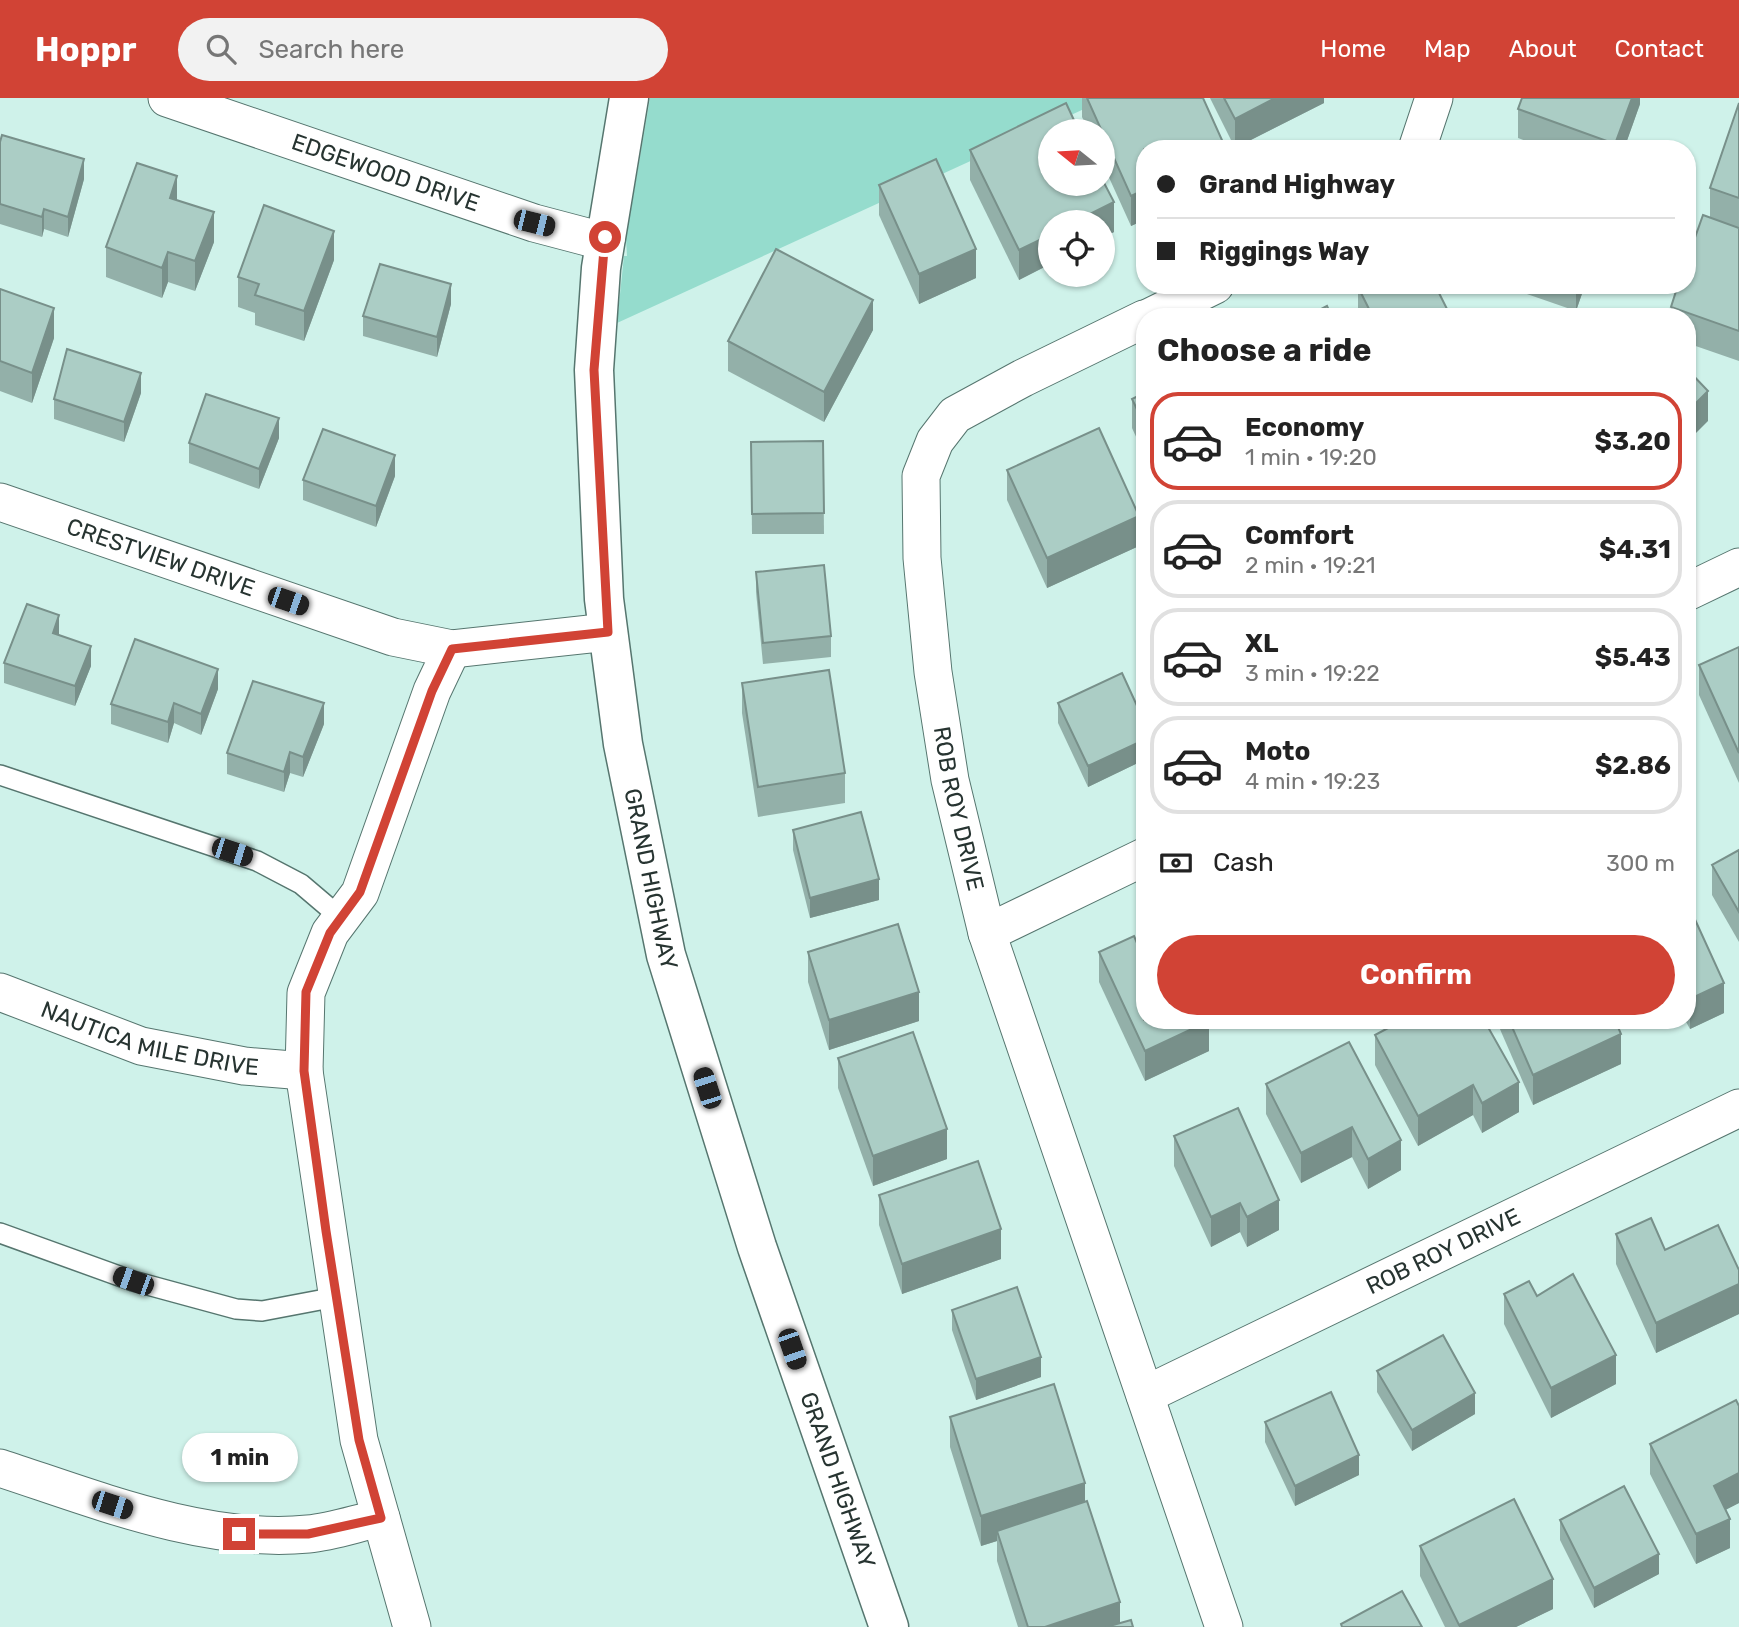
<!DOCTYPE html>
<meta charset="utf-8">
<style>
:root{--surface:#fff;--page:#f2f2f2;--text:#222;--muted:#767676;--line:#e0e0e0;--accent:#d14335}
body{margin:0;font-family:Rubik,sans-serif;background:var(--page);color:var(--text);height:100vh;display:flex;flex-direction:column;font-size:26px;white-space:nowrap}
*{box-sizing:border-box;margin:0}
p{font-size:23px;color:var(--muted)}
.icon{flex:none;width:38px;height:38px;fill:none;stroke:currentColor;stroke-width:2;stroke-linecap:round;stroke-linejoin:round}
.map{position:relative;flex:1;overflow:hidden}
.details{position:absolute;left:1136px;top:210px;width:560px;height:721px;display:flex;flex-direction:column;background:var(--surface);border-radius:28px;box-shadow:0 2px 5px #0004}
.details>*{flex:none}
.banner{position:absolute;left:1136px;top:42px;width:560px;height:154px;border-radius:28px;box-shadow:0 2px 5px #0004;display:grid;align-content:center;height:154px;padding:0 21px;background:var(--surface)}
.needle{width:46px;rotate:288deg}
.tools{position:absolute;left:1038px;top:21px;display:grid;gap:14px}
.tools a{display:grid;place-items:center;width:77px;height:77px;border-radius:50%;background:var(--surface);box-shadow:0 2px 5px #0004;font-size:35px}
.end{position:absolute;width:32px;height:32px;margin:-16px;border:9px solid #d14335;background:#fff;box-shadow:0 0 0 4px #fff}
.from{border-radius:50%}
.bubble{position:absolute;height:49px;border-radius:24px;background:var(--surface);box-shadow:0 2px 5px #0004;font-size:23px;font-weight:700;line-height:49px;text-align:center}
.car{position:absolute;width:21px;height:42px;margin:-21px -10px;border-radius:9px;box-shadow:0 0 5px 2px #0007;background:linear-gradient(#222 24%,#8ab4d8 0 40%,#222 0 76%,#8ab4d8 0 86%,#222 0)}
.banner b{display:flex;align-items:center;gap:24px;height:66px;font-size:26px}
.banner b+b{border-top:2px solid var(--line)}
.banner i{width:18px;height:18px;background:var(--text)}
ul{padding:0;list-style:none}
li{display:flex;align-items:center;gap:21px;height:98px;margin:0 14px 10px;padding:0 7px;border:4px solid var(--line);border-radius:28px}
li div{flex:1}
li b{display:block;font-size:26px}
li em{font-style:normal;font-weight:700}
li.selected{border-color:var(--accent)}
li>.icon{width:63px;height:63px;stroke-width:1.5}
h2{padding:0 21px;font-size:32px;line-height:84px}
.pay{display:flex;align-items:center;gap:18px;height:77px;padding:0 21px;font-size:26px}
.pay p{margin-inline-start:auto}
.primary-button{display:flex;gap:14px;margin-top:auto;padding:14px 21px}
.primary-button a{flex:1;height:80px;border-radius:42px;background:var(--accent);color:#fff;font-size:28px;font-weight:700;line-height:80px;text-align:center}
header{display:flex;align-items:center;gap:42px;box-sizing:border-box;height:98px;padding:0 35px;background:var(--accent);color:#fff}
header strong{font-size:33px}
nav{display:flex;gap:38px;margin-inline-start:auto;font-size:24px}
.search{width:490px;height:63px;background:var(--page);display:flex;align-items:center;gap:18px;box-sizing:border-box;padding:0 24px;border-radius:38px;color:var(--muted);font-size:26px}
.map>svg:first-child{display:block}
.green{fill:#95dccd}
.lines{fill:none;stroke-linecap:round;stroke-linejoin:round}
.service-casing{stroke:#56766f;stroke-width:22}
.minor-casing{stroke:#56766f;stroke-width:39}
.tertiary-casing{stroke:#56766f;stroke-width:41}
.service{stroke:#fff;stroke-width:19}
.minor{stroke:#fff;stroke-width:37}
.tertiary{stroke:#fff;stroke-width:38}
.wall{fill:#93b0a9}
.shaded-wall{fill:#78908a}
.building{fill:#abcdc5;stroke:#78908a;stroke-width:2}
.route{stroke:#d14335;stroke-width:9}
.labels{text-anchor:middle;dominant-baseline:central;stroke-width:7;stroke-linejoin:round;paint-order:stroke}
.street-label{font-size:23px;fill:#273431;stroke:#e1fef7}
</style>
<header>
<strong>Hoppr</strong>
<div class="search"><svg class="icon" aria-label="search" viewBox="0 0 24 24"><circle cx="10" cy="10" r="6"/><path d="M15 15l6 6"/></svg>Search here</div>
<nav><a>Home</a><a>Map</a><a>About</a><a>Contact</a></nav>
</header>
<div class="map">
<svg width="1739" height="1529" viewBox="0 0 1739 1529">
<rect width="100%" height="100%" fill="#cff2ea"/>
<polygon class="green" points="650,0 1108,0 617,225 624,158 627,158 626,141"/>
<g class="lines">
<g class="service-casing">
<g id="service">
<polyline points="0,677 257,763 301,786 341,820"/>
<polyline points="0,1135 133,1183 236,1211 262,1213 336,1199"/>
</g>
</g>
<g class="minor-casing">
<g id="minor">
<path id="s1" d="M167,0l367,125 53,14h18"/>
<polyline points="1417,51 1434,0"/>
<polyline points="1150,219 1215,187"/>
<path id="s2" d="M1144,221l-121,59 -68,37 -20,26 -14,35 1,82 11,114 17,108 37,153 237,694"/>
<path id="s3" d="M0,404l393,135 59,12 156,-17"/>
<polyline points="1687,494 1739,469"/>
<polyline points="987,835 1144,759"/>
<path id="s4" d="M0,894l141,54 103,20 60,5"/>
<path id="s5" d="M1145,1297l594,-287"/>
<path d="M0,1370c95,31 206,76 308,66 24,-2 49,-11 73,-16"/>
<polyline points="412,1529 359,1342 304,973 306,895 330,835 360,795 432,593 452,551"/>
</g>
</g>
<g class="tertiary-casing">
<g id="tertiary">
<path id="s6" d="M629,0l-28,170 -7,102 10,229 19,145 43,211 91,292 132,380"/>
</g>
</g>
<use href="#service" class="service"/>
<use href="#minor" class="minor"/>
<use href="#tertiary" class="tertiary"/>
</g>
<g class="wall">
<polygon points="1082,0 1203,0 1144,51 1144,122 1131,128 1102,64 1102,33 1089,33 1082,19"/>
<polygon points="1210,0 1324,0 1324,5 1235,50"/>
<polygon points="1640,0 1640,6 1624,51 1547,51 1518,40 1518,11"/>
<polygon points="1739,5 1739,263 1687,245 1687,219 1671,219 1671,209 1710,120 1710,90"/>
<polygon points="0,44 84,81 68,139 44,131 42,139 0,126"/>
<polygon points="970,52 1114,134 1019,182 970,82"/>
<polygon points="879,87 976,180 919,206 879,117"/>
<polygon points="177,102 214,144 195,193 168,184 162,200 106,179 106,149"/>
<polygon points="334,162 304,243 255,227 255,215 238,209 238,179"/>
<polygon points="1501,187 1585,187 1576,213"/>
<polygon points="1358,189 1451,219 1358,219"/>
<polygon points="0,191 54,240 32,305 0,293"/>
<polygon points="451,206 437,259 363,238 363,218"/>
<polygon points="873,232 824,324 728,273 728,243"/>
<polygon points="141,295 124,344 54,321 54,301"/>
<polygon points="1144,295 1144,356 1132,330 1132,301"/>
<polygon points="279,340 259,391 189,365 189,345"/>
<polygon points="823,343 824,436 752,436 751,344"/>
<polygon points="1007,372 1139,448 1047,490 1007,402"/>
<polygon points="395,378 376,429 303,402 303,382"/>
<polygon points="756,474 831,538 831,559 763,566 756,494"/>
<polygon points="59,537 91,568 75,608 4,585 4,565"/>
<polygon points="1739,549 1739,685 1699,597 1699,567"/>
<polygon points="742,585 845,675 845,705 758,719 742,615"/>
<polygon points="218,591 201,637 174,625 168,645 111,626 111,606"/>
<polygon points="1058,605 1144,623 1144,662 1088,689 1058,625"/>
<polygon points="324,626 303,679 290,675 284,694 227,676 227,655"/>
<polygon points="793,732 879,802 810,820 793,752"/>
<polygon points="1739,752 1739,844 1712,797 1712,767"/>
<polygon points="1687,804 1724,915 1690,931 1685,922 1687,922"/>
<polygon points="808,854 919,923 829,952 808,884"/>
<polygon points="1099,854 1143,859 1209,953 1145,983 1099,884"/>
<polygon points="1496,922 1615,922 1621,966 1533,1007"/>
<polygon points="1375,937 1519,984 1519,1014 1482,1035 1473,1017 1418,1048 1375,967"/>
<polygon points="1349,944 1401,1072 1368,1091 1352,1059 1301,1085 1266,1016 1266,986"/>
<polygon points="838,960 947,1061 873,1088 838,990"/>
<polygon points="1174,1038 1279,1132 1247,1149 1240,1134 1211,1149 1174,1068"/>
<polygon points="879,1097 1001,1161 902,1196 879,1127"/>
<polygon points="1616,1136 1665,1152 1739,1172 1739,1216 1656,1255 1616,1166"/>
<polygon points="1504,1196 1537,1198 1616,1286 1551,1320 1504,1226"/>
<polygon points="952,1212 1041,1279 976,1302 952,1232"/>
<polygon points="1377,1273 1475,1316 1412,1353 1377,1294"/>
<polygon points="1739,1308 1739,1405 1726,1411 1730,1450 1696,1466 1650,1376 1650,1346"/>
<polygon points="950,1319 1085,1404 1120,1525 1133,1529 1018,1529 997,1463 997,1443 981,1448 950,1349"/>
<polygon points="1265,1324 1359,1377 1295,1408 1265,1344"/>
<polygon points="1560,1422 1659,1476 1594,1510 1560,1442"/>
<polygon points="1420,1448 1553,1511 1516,1529 1445,1529 1420,1478"/>
</g>
<g class="shaded-wall">
<polygon points="1275,0 1324,0 1324,5 1235,50 1235,21"/>
<polygon points="1632,0 1640,0 1640,6 1624,51 1615,51 1615,46"/>
<polygon points="84,61 84,81 68,139 68,119"/>
<polygon points="177,78 177,108 170,100"/>
<polygon points="1144,92 1144,122 1131,128 1131,98"/>
<polygon points="1114,104 1114,134 1102,140 1102,124 1074,124"/>
<polygon points="44,111 44,131 42,139 42,119"/>
<polygon points="214,114 214,144 195,193 195,163"/>
<polygon points="334,133 334,162 304,243 304,213"/>
<polygon points="1050,137 1050,166 1019,182 1019,152"/>
<polygon points="976,151 976,180 919,206 919,176"/>
<polygon points="168,154 168,184 162,200 162,170"/>
<polygon points="451,186 451,206 437,259 437,239"/>
<polygon points="1576,187 1585,187 1576,213"/>
<polygon points="873,202 873,232 824,324 824,294"/>
<polygon points="54,210 54,240 32,305 32,275"/>
<polygon points="141,275 141,295 124,344 124,324"/>
<polygon points="1708,293 1708,323 1687,344 1687,314"/>
<polygon points="279,320 279,340 259,391 259,371"/>
<polygon points="395,357 395,378 376,429 376,408"/>
<polygon points="1139,418 1139,448 1047,490 1047,460"/>
<polygon points="59,517 59,537 53,535"/>
<polygon points="91,548 91,568 75,608 75,588"/>
<polygon points="218,571 218,591 201,637 201,616"/>
<polygon points="174,605 174,625 168,645 168,624"/>
<polygon points="324,605 324,626 303,679 303,659"/>
<polygon points="1144,642 1144,662 1088,689 1088,668"/>
<polygon points="290,654 290,675 284,694 284,674"/>
<polygon points="879,781 879,802 810,820 810,800"/>
<polygon points="1724,885 1724,915 1690,931 1690,901"/>
<polygon points="919,894 919,923 829,952 829,922"/>
<polygon points="1259,922 1274,922 1259,930"/>
<polygon points="1654,922 1669,922 1654,929"/>
<polygon points="1209,923 1209,953 1145,983 1145,953"/>
<polygon points="1621,936 1621,966 1533,1007 1533,977"/>
<polygon points="1519,984 1519,1014 1482,1035 1482,1005"/>
<polygon points="1473,987 1473,1017 1418,1048 1418,1018"/>
<polygon points="1352,1029 1352,1059 1301,1085 1301,1055"/>
<polygon points="947,1031 947,1061 873,1088 873,1058"/>
<polygon points="1401,1042 1401,1072 1368,1091 1368,1061"/>
<polygon points="1279,1102 1279,1132 1247,1149 1247,1119"/>
<polygon points="1240,1105 1240,1134 1211,1149 1211,1119"/>
<polygon points="1001,1131 1001,1161 902,1196 902,1166"/>
<polygon points="1739,1186 1739,1216 1656,1255 1656,1225"/>
<polygon points="1616,1257 1616,1286 1551,1320 1551,1290"/>
<polygon points="1041,1259 1041,1279 976,1302 976,1281"/>
<polygon points="1475,1295 1475,1316 1412,1353 1412,1332"/>
<polygon points="1359,1357 1359,1377 1295,1408 1295,1388"/>
<polygon points="1739,1375 1739,1405 1714,1418 1714,1388"/>
<polygon points="1085,1385 1085,1415 997,1433 997,1443 981,1448 981,1418"/>
<polygon points="1730,1421 1730,1450 1696,1466 1696,1436"/>
<polygon points="1659,1456 1659,1476 1594,1510 1594,1490"/>
<polygon points="1553,1481 1553,1511 1516,1529 1459,1529 1459,1527"/>
<polygon points="1120,1504 1120,1529 1045,1529"/>
</g>
<g class="building">
<polygon points="1087,0 1203,0 1226,51 1144,51 1144,92 1131,98"/>
<polygon points="1224,0 1275,0 1235,21"/>
<polygon points="1522,0 1632,0 1615,46 1518,11"/>
<polygon points="1066,5 1079,33 1050,33 1050,86 1102,86 1102,81 1114,104 1074,124 1050,124 1050,137 1019,152 970,52"/>
<polygon points="1739,5 1739,100 1710,90"/>
<polygon points="2,37 84,61 68,119 44,111 42,119 0,106 0,44"/>
<polygon points="1508,47 1519,51 1507,51"/>
<polygon points="936,61 976,151 919,176 879,87"/>
<polygon points="137,65 177,78 170,100 214,114 195,163 168,154 162,170 106,149"/>
<polygon points="264,107 334,133 304,213 255,197 259,186 238,179"/>
<polygon points="1703,117 1739,130 1739,233 1671,209 1678,187 1687,187 1687,162"/>
<polygon points="776,151 873,202 824,294 728,243"/>
<polygon points="380,166 451,186 437,239 363,218"/>
<polygon points="1361,187 1435,187 1451,219 1373,219 1358,189"/>
<polygon points="0,191 54,210 32,275 0,263"/>
<polygon points="1327,208 1332,219 1306,219"/>
<polygon points="67,251 141,275 124,324 54,301"/>
<polygon points="1687,271 1708,293 1687,314"/>
<polygon points="1144,295 1144,326 1132,301"/>
<polygon points="206,296 279,320 259,371 189,345"/>
<polygon points="1099,330 1139,418 1047,460 1007,372"/>
<polygon points="323,331 395,357 376,408 303,382"/>
<polygon points="823,343 824,415 752,416 751,344"/>
<polygon points="824,467 831,538 763,545 756,474"/>
<polygon points="27,506 59,517 53,535 91,548 75,588 4,565"/>
<polygon points="135,541 218,571 201,616 174,605 168,624 111,606"/>
<polygon points="1739,549 1739,655 1699,567"/>
<polygon points="829,572 845,675 758,689 742,585"/>
<polygon points="1122,575 1144,623 1144,642 1088,668 1058,605"/>
<polygon points="253,583 324,605 303,659 290,654 284,674 227,655"/>
<polygon points="861,714 879,781 810,800 793,732"/>
<polygon points="1739,752 1739,814 1712,767"/>
<polygon points="1687,804 1724,885 1690,901 1687,896"/>
<polygon points="898,826 919,894 829,922 808,854"/>
<polygon points="1134,838 1143,859 1144,858 1144,922 1209,923 1145,953 1099,854"/>
<polygon points="1403,922 1484,922 1519,984 1482,1005 1473,987 1418,1018 1375,937"/>
<polygon points="1509,922 1615,922 1621,936 1533,977"/>
<polygon points="913,934 947,1031 873,1058 838,960"/>
<polygon points="1349,944 1401,1042 1368,1061 1352,1029 1301,1055 1266,986"/>
<polygon points="1238,1010 1279,1102 1247,1119 1240,1105 1211,1119 1174,1038"/>
<polygon points="978,1063 1001,1131 902,1166 879,1097"/>
<polygon points="1651,1120 1665,1152 1718,1127 1739,1172 1739,1186 1656,1225 1616,1136"/>
<polygon points="1573,1176 1616,1257 1551,1290 1504,1196 1529,1183 1537,1198"/>
<polygon points="1017,1189 1041,1259 976,1281 952,1212"/>
<polygon points="1443,1237 1475,1295 1412,1332 1377,1273"/>
<polygon points="1054,1286 1085,1385 981,1418 950,1319"/>
<polygon points="1331,1294 1359,1357 1295,1388 1265,1324"/>
<polygon points="1736,1302 1739,1308 1739,1375 1714,1388 1730,1421 1696,1436 1650,1346"/>
<polygon points="1624,1388 1659,1456 1594,1490 1560,1422"/>
<polygon points="1514,1401 1553,1481 1459,1527 1420,1448"/>
<polygon points="1087,1403 1120,1504 1045,1529 1028,1529 997,1433"/>
<polygon points="1402,1493 1422,1529 1342,1529 1341,1526"/>
<polygon points="1131,1522 1133,1529 1106,1529"/>
</g>
<g class="lines">
<polyline class="route" points="239,1436 308,1436 381,1420 359,1342 326,1133 304,973 306,894 330,835 360,794 432,593 452,551 608,534 594,272 605,139"/>
</g>
<g class="labels">
<g class="street-label">
<text stroke="none"><textPath href="#s1" startOffset="231">EDGEWOOD DRIVE</textPath></text>
<text stroke="none"><textPath href="#s3" startOffset="170">CRESTVIEW DRIVE</textPath></text>
<text stroke="none"><textPath href="#s2" startOffset="618">ROB ROY DRIVE</textPath></text>
<text stroke="none"><textPath href="#s6" startOffset="788">GRAND HIGHWAY</textPath></text>
<text stroke="none"><textPath href="#s4" startOffset="158">NAUTICA MILE DRIVE</textPath></text>
<text stroke="none"><textPath href="#s5" startOffset="331">ROB ROY DRIVE</textPath></text>
<text stroke="none"><textPath href="#s6" startOffset="1418">GRAND HIGHWAY</textPath></text>
</g>
</g>
</svg>
<div class="tools">
<a><svg class="needle" viewBox="-14 -14 28 28"><path d="M0-13l5 13h-10z" fill="#e53935"/><path d="M0 13l5-13h-10z" fill="#767676"/></svg></a>
<a><svg class="icon" aria-label="locate" viewBox="0 0 24 24"><circle cx="12" cy="12" r="6"/><path d="M12 2v4M12 18v4M2 12h4M18 12h4"/></svg></a>
</div>
<i class="end from" style="left:605px;top:139px"></i>
<i class="end" style="left:239px;top:1436px"></i>
<div class="bubble" style="left:182px;top:1335px;width:116px">1 min</div>
<i class="car" style="left:534px;top:125px;rotate:104deg"></i>
<i class="car" style="left:288px;top:503px;rotate:109deg"></i>
<i class="car" style="left:232px;top:754px;rotate:108deg"></i>
<i class="car" style="left:707px;top:990px;rotate:342deg"></i>
<i class="car" style="left:133px;top:1183px;rotate:290deg"></i>
<i class="car" style="left:792px;top:1251px;rotate:161deg"></i>
<i class="car" style="left:112px;top:1407px;rotate:108deg"></i>
<div class="banner">
<b><i class="from"></i>Grand Highway</b>
<b><i></i>Riggings Way</b>
</div>
<section class="details">
<h2>Choose a ride</h2>
<ul>
<li class="selected"><svg class="icon" aria-label="car" viewBox="0 0 24 24"><path d="M5 17H2v-5l4-1 3-4h7l3 4 3 1v5h-3M9 17h6M6 11h13"/><circle cx="7" cy="17" r="2"/><circle cx="17" cy="17" r="2"/></svg><div><b>Economy</b><p>1 min · 19:20</p></div><em>$3.20</em></li>
<li><svg class="icon" aria-label="car" viewBox="0 0 24 24"><path d="M5 17H2v-5l4-1 3-4h7l3 4 3 1v5h-3M9 17h6M6 11h13"/><circle cx="7" cy="17" r="2"/><circle cx="17" cy="17" r="2"/></svg><div><b>Comfort</b><p>2 min · 19:21</p></div><em>$4.31</em></li>
<li><svg class="icon" aria-label="car" viewBox="0 0 24 24"><path d="M5 17H2v-5l4-1 3-4h7l3 4 3 1v5h-3M9 17h6M6 11h13"/><circle cx="7" cy="17" r="2"/><circle cx="17" cy="17" r="2"/></svg><div><b>XL</b><p>3 min · 19:22</p></div><em>$5.43</em></li>
<li><svg class="icon" aria-label="car" viewBox="0 0 24 24"><path d="M5 17H2v-5l4-1 3-4h7l3 4 3 1v5h-3M9 17h6M6 11h13"/><circle cx="7" cy="17" r="2"/><circle cx="17" cy="17" r="2"/></svg><div><b>Moto</b><p>4 min · 19:23</p></div><em>$2.86</em></li>
</ul>
<div class="pay"><svg class="icon" aria-label="cash" viewBox="0 0 24 24"><path d="M3 7h18v10H3z"/><circle cx="12" cy="12" r="2"/></svg>Cash<p>300 m</p></div>
<div class="primary-button"><a>Confirm</a></div>
</section>
</div>
